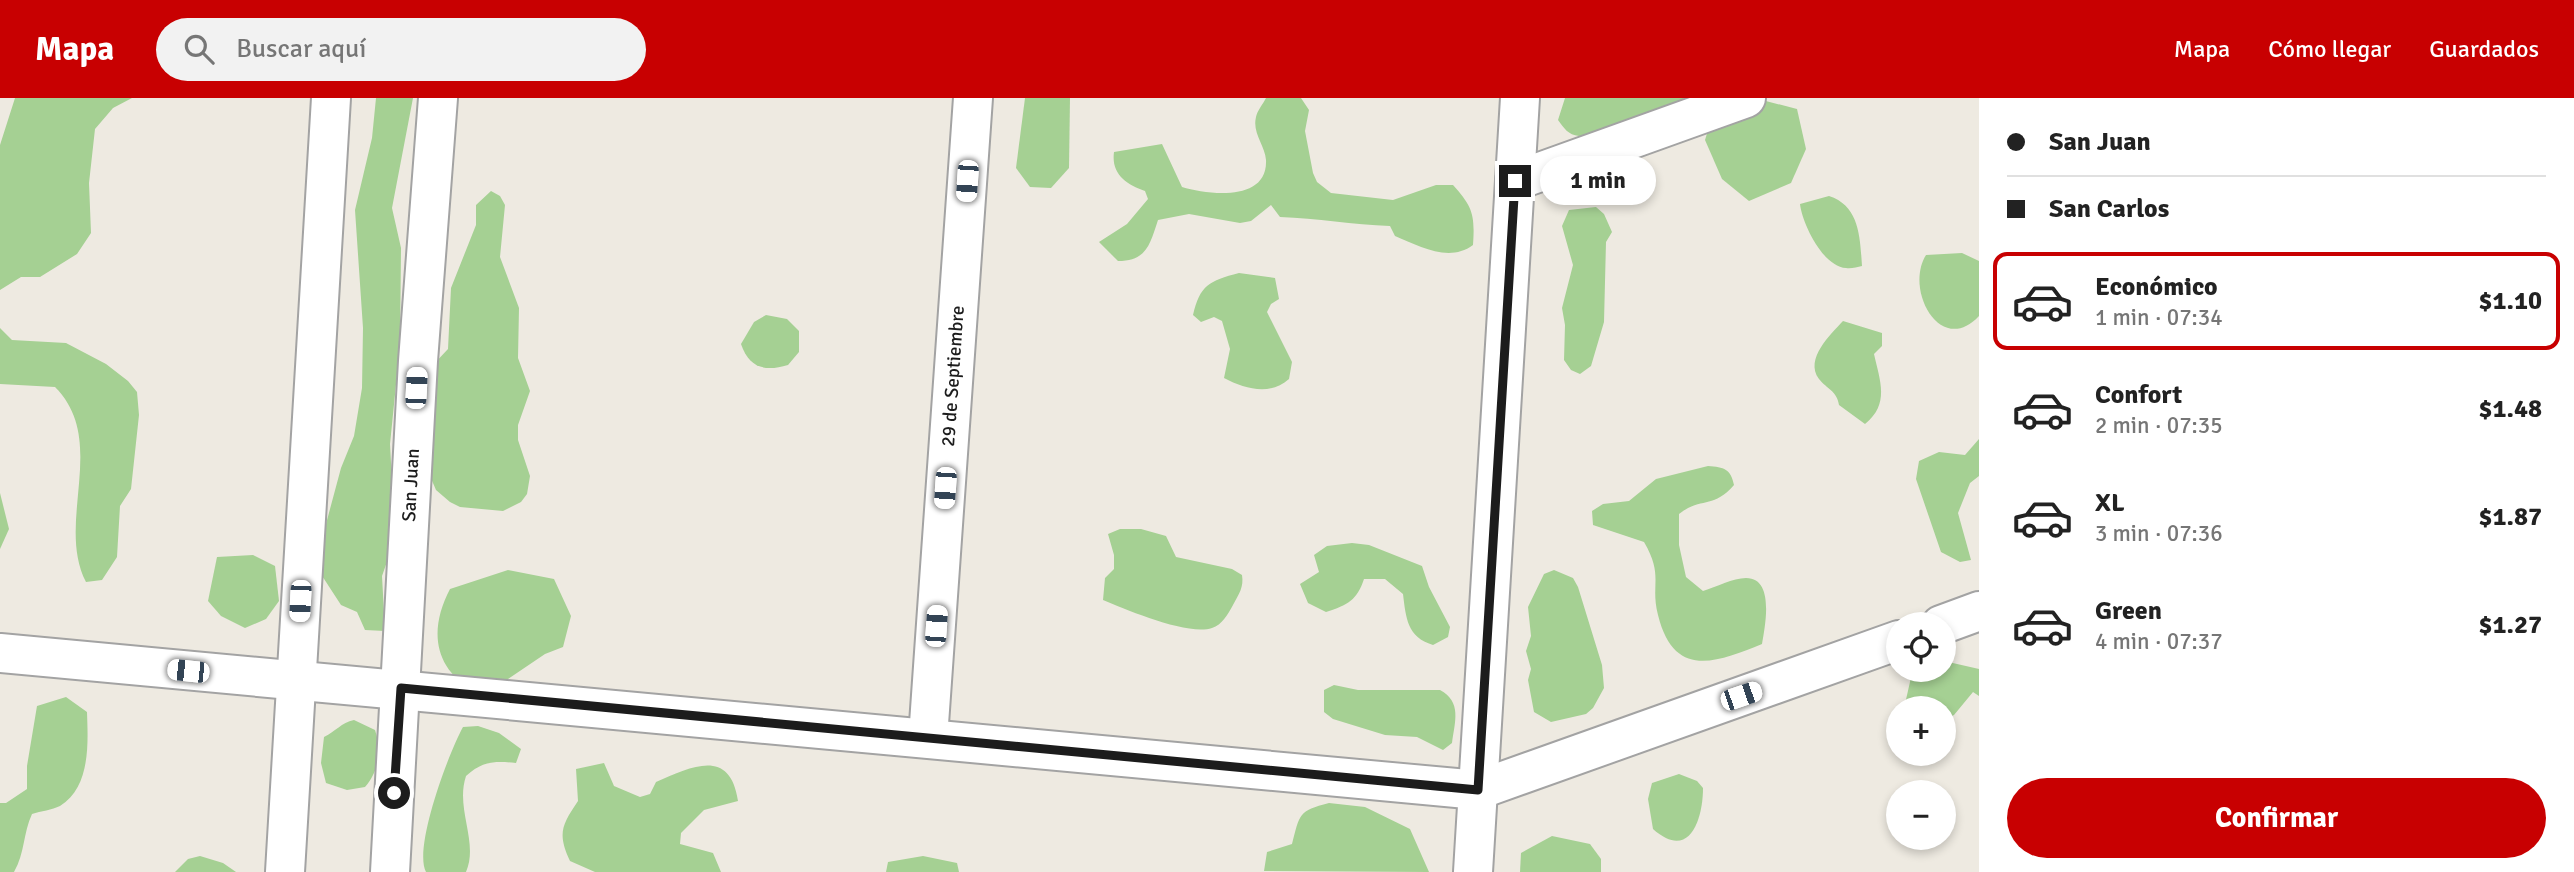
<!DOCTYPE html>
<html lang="es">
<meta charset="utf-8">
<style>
:root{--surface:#fff;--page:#f2f2f2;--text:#222;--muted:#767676;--line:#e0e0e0;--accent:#c80001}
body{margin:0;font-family:Signika,sans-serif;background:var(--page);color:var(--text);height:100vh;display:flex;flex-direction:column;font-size:26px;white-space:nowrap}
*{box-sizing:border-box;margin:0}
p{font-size:23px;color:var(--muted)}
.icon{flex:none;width:38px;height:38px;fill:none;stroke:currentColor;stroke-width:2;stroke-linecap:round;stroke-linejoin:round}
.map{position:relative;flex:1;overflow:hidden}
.sheet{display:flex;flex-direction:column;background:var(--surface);width:595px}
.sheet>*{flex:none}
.top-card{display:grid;align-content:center;height:154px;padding:0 28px;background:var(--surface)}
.buttons{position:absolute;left:1886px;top:514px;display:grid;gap:14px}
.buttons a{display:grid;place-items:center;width:70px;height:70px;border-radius:50%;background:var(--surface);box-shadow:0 4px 10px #0003;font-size:35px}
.end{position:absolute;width:32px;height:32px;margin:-16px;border:9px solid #1c1c1c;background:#fff;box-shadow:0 0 0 4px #fff}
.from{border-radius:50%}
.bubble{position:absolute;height:49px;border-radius:24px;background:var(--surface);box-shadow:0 4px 10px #0003;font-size:23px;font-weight:700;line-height:49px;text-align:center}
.car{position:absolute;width:21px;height:42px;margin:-21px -10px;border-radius:9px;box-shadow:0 0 5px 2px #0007;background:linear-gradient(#fff 24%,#345 0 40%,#fff 0 76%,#345 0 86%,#fff 0)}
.top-card b{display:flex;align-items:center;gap:24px;height:66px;font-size:26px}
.top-card b+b{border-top:2px solid var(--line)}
.top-card i{width:18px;height:18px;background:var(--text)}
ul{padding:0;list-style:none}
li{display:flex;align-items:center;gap:21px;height:98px;margin:0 14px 10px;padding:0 14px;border:4px solid transparent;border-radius:14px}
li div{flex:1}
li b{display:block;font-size:26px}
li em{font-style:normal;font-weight:700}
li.selected{border-color:var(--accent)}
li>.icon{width:63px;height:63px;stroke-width:1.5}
.cta{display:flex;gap:14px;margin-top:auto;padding:14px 28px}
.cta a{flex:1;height:80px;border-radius:42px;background:var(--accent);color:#fff;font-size:28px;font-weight:700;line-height:80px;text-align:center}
header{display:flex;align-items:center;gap:42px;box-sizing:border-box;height:98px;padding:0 35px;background:var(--accent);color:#fff}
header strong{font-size:33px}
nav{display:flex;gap:38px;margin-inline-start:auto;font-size:24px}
.search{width:490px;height:63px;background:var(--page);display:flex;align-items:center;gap:18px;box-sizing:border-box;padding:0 24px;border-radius:38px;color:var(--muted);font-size:26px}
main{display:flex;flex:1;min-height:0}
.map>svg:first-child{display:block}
.forest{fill:#a5d093}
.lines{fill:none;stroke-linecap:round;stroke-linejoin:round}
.minor-casing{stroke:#a3a3a3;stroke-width:42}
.minor{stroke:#fff;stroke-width:38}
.route{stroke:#1c1c1c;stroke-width:9}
.labels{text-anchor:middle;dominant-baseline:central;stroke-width:7;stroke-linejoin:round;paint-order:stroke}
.street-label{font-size:19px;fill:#1c1c1c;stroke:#fff}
</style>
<header>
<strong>Mapa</strong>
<div class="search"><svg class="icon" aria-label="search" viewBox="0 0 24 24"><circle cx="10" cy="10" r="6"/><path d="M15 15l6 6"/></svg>Buscar aquí</div>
<nav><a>Mapa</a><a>Cómo llegar</a><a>Guardados</a></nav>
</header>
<main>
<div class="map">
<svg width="1979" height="774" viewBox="0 0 1979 774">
<rect width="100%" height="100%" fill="#eeeae1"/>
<g class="forest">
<polygon points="15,0 132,0 113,10 95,31 89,85 91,135 77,156 40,179 21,179 0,192 0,47"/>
<polygon points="376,0 413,0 392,110 401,150 400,247 390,346 395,441 382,478 385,533 365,532 357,514 341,507 315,467 341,370 354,338 362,290 363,230 355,112 372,40"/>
<polygon points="1025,0 1070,0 1069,70 1051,90 1030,89 1016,70"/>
<path d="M1266,0h35l8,12 -4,21 8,42 4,9 14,11 62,7 43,-15h17c20,22 22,30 20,60 -24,18 -54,1 -78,-9l-5,-10c-37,-1 -73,-8 -110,-9l-9,-12 -20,16 -11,2 -51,-9 -31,6c-8,24 -11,41 -40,41l-19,-19 28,-18 21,-25 -3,-8c-19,-7 -34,-17 -31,-39l48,-8 20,43c27,8 86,15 84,-27 -1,-15 -14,-27 -10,-43 1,-6 7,-13 10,-19z"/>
<path d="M1565,0h119c-12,13 -86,39 -105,38 -11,-1 -15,-8 -21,-16z"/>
<polygon points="1762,2 1797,11 1806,51 1791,85 1749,103 1722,81 1705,42 1710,26"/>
<polygon points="491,93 500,98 505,107 500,159 519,210 518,260 530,293 518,327 518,342 530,378 527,396 521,404 503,413 460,409 450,404 436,392 427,371 432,268 448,251 451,190 476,127 476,107"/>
<path d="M1829,98c31,10 31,42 33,70 -5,1 -11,3 -16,2 -23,-1 -44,-45 -46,-64z"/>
<polygon points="1596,109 1604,116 1612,134 1606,144 1604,224 1591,268 1580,276 1571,272 1564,262 1565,227 1562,210 1573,167 1562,128 1569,112"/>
<path d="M1962,155l17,8v55c-38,41 -75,-26 -53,-61z"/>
<path d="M1239,175l36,5 4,21 -8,5 -4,8 25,50 -3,17c-19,17 -44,10 -65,-1l6,-29 -8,-28 -8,-4 -13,5 -8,-7c7,-30 16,-34 46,-42z"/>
<path d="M766,217l21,4 12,12v21l-11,13c-23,7 -39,3 -47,-21l13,-22z"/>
<path d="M1843,223l39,12v13l-8,8c6,27 16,50 -9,70l-26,-19c-2,-14 -12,-16 -20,-26 -15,-20 12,-45 24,-58z"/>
<path d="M0,230l12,12 54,3 40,21 22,17 9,11 2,23 -8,74 -11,17 -3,51 -15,23 -16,2c-31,-60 23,-141 -31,-195l-55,-3z"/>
<polygon points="1979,341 1979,378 1970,385 1958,415 1971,462 1960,464 1941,454 1916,381 1919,363 1939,354 1965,357"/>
<path d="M1708,368c16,1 23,3 26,19 -22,25 -32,11 -55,29v31l7,32 17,14c13,-4 30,-13 43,-13 29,0 19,48 16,66 -45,18 -88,36 -104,-29 -8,-31 6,-39 -14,-73l-51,-17 -1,-14 11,-7 26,-3 27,-22z"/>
<polygon points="0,395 9,431 0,451"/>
<path d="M1120,431h21l25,7 10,21 56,12 10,6c2,12 -3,19 -9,30 -5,9 -11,20 -21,23 -24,8 -85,-18 -109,-28l2,-22 9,-9v-14l-6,-21z"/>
<path d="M1352,445l17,2 53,21 7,21 21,40 -2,10 -15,8c-26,-8 -27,-27 -30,-51l-18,-15h-21c-7,21 -16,26 -38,33l-18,-9 -8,-19 19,-12 -5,-17 13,-9z"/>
<polygon points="253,457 275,468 279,503 266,521 245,530 221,518 208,503 217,459"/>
<path d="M508,472l46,9 17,37 -8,31 -18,7 -37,25 -34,12c-41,-23 -45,-62 -24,-102z"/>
<polygon points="1554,472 1573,480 1578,489 1602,567 1604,590 1593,610 1586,616 1551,624 1534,614 1528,582 1531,571 1526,553 1531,538 1528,509 1544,476"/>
<polygon points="1944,563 1979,571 1979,598 1973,594 1954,617 1944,622 1944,611 1910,611 1905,606 1912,575 1944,572"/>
<path d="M1334,587l24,5h82c22,12 15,31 12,53l-9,7 -26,-13 -32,-2 -52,-16 -9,-7v-22z"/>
<path d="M66,599l21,15c1,30 4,75 -27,94 -8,4 -19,5 -28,8 -9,19 -7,39 -18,58h-14v-69h6l21,-14v-23l10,-60z"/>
<path d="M354,622l21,10c7,20 4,41 -10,57l-18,3 -21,-7 -5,-20 3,-26c12,-6 17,-14 30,-17z"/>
<path d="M478,628l21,7 22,16 -5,14c-22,-2 -33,-2 -50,13 -11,33 13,66 0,96h-40c-13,-24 23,-120 37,-145z"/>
<path d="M604,665l10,23 26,11 10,-3 6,-12c37,-16 74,-34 82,19l-34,9 -23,23 -1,11 33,9 8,19h-126l-25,-11c-13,-28 -8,-36 8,-60l-2,-32z"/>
<path d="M1679,676l18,7 6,7c0,30 -13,74 -50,41l-5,-30 4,-16z"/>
<path d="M1329,705l36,4 45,22 19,43 -165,-1 3,-19 25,-8c8,-30 6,-33 37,-41z"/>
<polygon points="1552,738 1590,746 1601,761 1601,774 1520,774 1521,755"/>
<polygon points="200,758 223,765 236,774 175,774 188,761"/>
<polygon points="923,758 957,765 959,774 886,774 888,764"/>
</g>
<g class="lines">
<g class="minor-casing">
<g id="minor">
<polyline points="1515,83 1746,0"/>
<polyline points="1941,527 1979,513"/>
<polyline points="0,555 1478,692 1899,542"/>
<polyline points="928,640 973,0"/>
<polyline points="285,774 331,0"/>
<polyline points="390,774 418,263 438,0"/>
<polyline points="1473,774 1520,0"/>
</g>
</g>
<use href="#minor" class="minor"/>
</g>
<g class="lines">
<polyline class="route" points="394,695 401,590 1478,692 1515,83"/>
</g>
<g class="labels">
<g class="street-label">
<text transform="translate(953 278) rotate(-86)">29 de Septiembre</text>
<text transform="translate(411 387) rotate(-87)">San Juan</text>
</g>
</g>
</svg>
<div class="buttons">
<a><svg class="icon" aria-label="locate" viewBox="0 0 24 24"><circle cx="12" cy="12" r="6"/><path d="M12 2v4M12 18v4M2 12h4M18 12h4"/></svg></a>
<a>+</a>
<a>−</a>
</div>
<i class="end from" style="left:394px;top:695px"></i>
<i class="end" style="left:1515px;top:83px"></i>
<div class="bubble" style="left:1540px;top:58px;width:116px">1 min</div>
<i class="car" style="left:967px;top:83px;rotate:184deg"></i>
<i class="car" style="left:416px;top:290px;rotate:3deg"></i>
<i class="car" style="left:945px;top:390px;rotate:184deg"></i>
<i class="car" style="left:300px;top:503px;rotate:183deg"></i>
<i class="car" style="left:936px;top:528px;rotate:4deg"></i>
<i class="car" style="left:188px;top:573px;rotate:276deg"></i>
<i class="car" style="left:1741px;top:598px;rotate:71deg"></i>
</div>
<section class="sheet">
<div class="top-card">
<b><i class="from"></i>San Juan</b>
<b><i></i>San Carlos</b>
</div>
<ul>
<li class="selected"><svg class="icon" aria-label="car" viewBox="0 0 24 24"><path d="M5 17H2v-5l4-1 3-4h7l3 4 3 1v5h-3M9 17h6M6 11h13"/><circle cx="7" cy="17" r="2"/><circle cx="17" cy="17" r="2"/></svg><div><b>Económico</b><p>1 min · 07:34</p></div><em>$1.10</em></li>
<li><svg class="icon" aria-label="car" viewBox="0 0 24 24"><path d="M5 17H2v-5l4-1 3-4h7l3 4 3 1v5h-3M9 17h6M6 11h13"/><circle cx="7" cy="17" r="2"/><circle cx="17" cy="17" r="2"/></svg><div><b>Confort</b><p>2 min · 07:35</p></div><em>$1.48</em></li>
<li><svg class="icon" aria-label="car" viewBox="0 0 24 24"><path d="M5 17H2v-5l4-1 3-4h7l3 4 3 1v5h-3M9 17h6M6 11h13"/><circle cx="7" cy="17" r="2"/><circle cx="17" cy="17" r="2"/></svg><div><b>XL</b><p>3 min · 07:36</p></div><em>$1.87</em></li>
<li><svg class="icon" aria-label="car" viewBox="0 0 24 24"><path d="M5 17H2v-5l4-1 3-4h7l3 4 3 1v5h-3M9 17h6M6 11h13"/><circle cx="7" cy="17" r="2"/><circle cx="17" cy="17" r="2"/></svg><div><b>Green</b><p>4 min · 07:37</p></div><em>$1.27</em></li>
</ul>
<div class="cta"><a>Confirmar</a></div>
</section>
</main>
